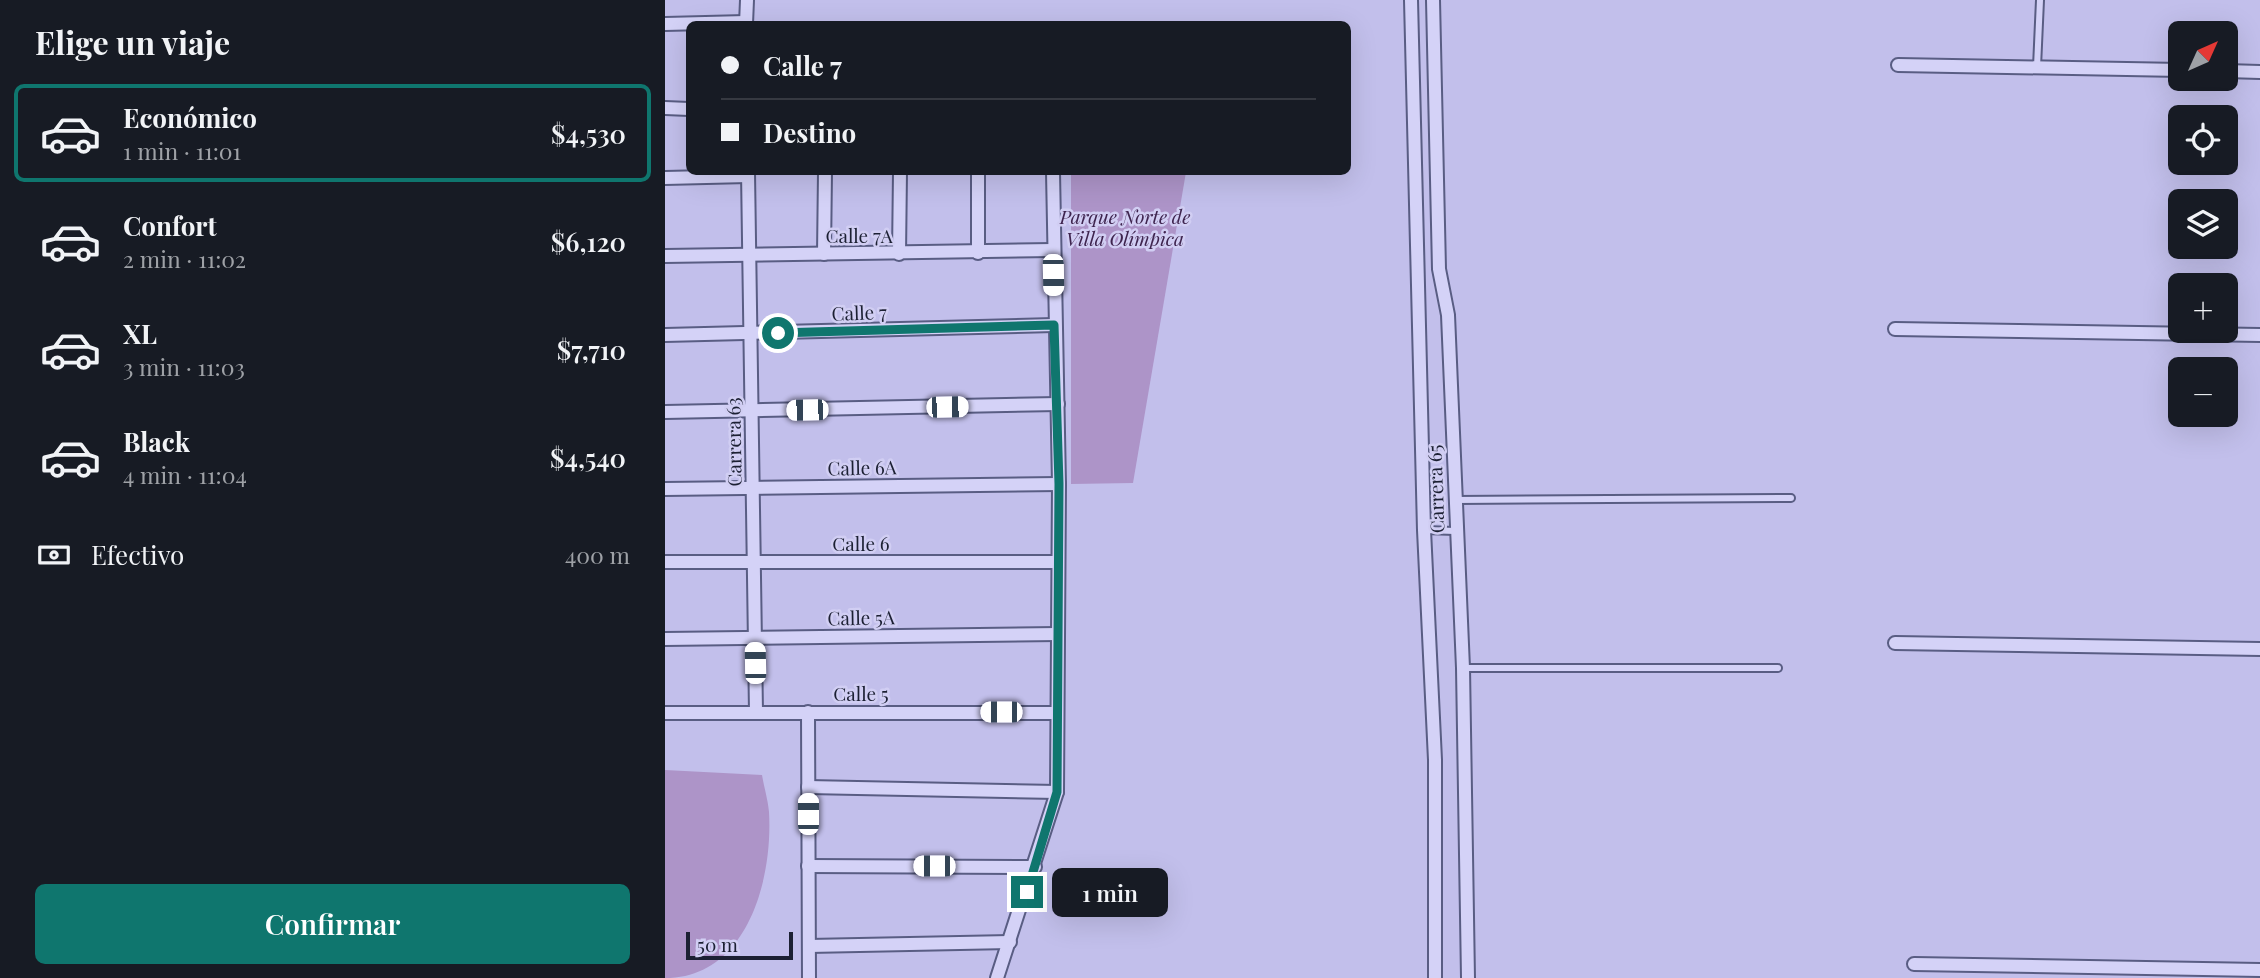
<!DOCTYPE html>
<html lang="es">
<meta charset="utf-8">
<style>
:root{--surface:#171b24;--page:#242831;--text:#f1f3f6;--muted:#9ea1a6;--line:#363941;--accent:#0f766e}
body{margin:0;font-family:"Playfair Display",serif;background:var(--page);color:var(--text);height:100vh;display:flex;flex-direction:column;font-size:26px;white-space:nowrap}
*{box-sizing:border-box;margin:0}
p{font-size:23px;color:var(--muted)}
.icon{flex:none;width:38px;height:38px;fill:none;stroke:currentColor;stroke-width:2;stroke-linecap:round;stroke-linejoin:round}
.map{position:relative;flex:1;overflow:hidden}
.details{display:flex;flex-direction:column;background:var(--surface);width:665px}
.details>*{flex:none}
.banner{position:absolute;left:21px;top:21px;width:665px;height:154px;border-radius:10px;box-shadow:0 7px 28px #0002;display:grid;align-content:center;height:154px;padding:0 35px;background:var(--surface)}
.needle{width:46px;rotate:45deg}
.controls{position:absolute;left:1503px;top:21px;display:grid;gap:14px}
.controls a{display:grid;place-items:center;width:70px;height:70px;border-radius:10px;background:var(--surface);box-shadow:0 7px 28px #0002;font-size:35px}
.scale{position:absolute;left:21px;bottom:18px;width:107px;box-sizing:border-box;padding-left:7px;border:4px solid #1c2033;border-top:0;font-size:19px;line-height:24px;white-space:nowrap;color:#1c2033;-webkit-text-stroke:5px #d1cef3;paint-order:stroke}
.end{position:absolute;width:32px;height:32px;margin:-16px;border:9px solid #0f766e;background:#fff;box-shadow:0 0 0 4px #fff}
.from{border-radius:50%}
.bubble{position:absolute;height:49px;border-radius:10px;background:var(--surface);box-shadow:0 7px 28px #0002;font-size:23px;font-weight:600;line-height:49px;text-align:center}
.car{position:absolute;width:21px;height:42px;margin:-21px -10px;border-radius:9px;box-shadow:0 0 5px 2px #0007;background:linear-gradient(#fff 24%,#345 0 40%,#fff 0 76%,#345 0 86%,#fff 0)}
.banner b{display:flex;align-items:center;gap:24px;height:66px;font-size:26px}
.banner b+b{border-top:2px solid var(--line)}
.banner i{width:18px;height:18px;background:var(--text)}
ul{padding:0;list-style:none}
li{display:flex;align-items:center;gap:21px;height:98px;margin:0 14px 10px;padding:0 21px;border:4px solid transparent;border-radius:10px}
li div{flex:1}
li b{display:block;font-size:26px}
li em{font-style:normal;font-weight:600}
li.active{border-color:var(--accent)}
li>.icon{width:63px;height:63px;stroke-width:1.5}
h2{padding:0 35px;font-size:32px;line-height:84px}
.pay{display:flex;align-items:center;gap:18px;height:77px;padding:0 35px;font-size:26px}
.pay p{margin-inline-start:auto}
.action{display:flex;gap:14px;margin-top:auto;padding:14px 35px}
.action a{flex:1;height:80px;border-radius:10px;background:var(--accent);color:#fff;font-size:28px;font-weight:600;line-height:80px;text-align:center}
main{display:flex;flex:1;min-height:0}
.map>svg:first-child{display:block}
.green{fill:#ad94c8}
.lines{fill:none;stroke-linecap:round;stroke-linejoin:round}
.lane-casing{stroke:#595d83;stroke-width:10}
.street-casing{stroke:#595d83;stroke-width:16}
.lane{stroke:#d4d2f7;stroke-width:6}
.street{stroke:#d4d2f7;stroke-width:12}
.route{stroke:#0f766e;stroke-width:9}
.labels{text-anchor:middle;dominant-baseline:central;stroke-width:5;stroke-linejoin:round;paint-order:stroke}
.park-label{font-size:19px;font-style:italic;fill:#3e244e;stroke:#d1cef3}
.street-label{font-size:19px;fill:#1c2033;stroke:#d1cef3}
</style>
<main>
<section class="details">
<h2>Elige un viaje</h2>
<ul>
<li class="active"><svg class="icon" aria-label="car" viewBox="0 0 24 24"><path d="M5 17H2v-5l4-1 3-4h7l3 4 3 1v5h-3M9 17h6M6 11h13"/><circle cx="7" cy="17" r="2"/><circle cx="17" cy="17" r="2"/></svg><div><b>Económico</b><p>1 min · 11:01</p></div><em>$4,530</em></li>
<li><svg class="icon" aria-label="car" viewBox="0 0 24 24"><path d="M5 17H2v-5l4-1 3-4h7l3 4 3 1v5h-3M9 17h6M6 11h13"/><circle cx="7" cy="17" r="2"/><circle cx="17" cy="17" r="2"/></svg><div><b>Confort</b><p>2 min · 11:02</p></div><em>$6,120</em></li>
<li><svg class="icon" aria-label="car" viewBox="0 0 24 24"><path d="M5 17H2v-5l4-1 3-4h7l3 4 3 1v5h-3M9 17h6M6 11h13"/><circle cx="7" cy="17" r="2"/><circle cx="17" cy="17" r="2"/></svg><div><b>XL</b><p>3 min · 11:03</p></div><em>$7,710</em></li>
<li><svg class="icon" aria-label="car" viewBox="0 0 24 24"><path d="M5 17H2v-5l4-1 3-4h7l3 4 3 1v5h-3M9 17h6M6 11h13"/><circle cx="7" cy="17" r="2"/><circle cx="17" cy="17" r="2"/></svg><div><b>Black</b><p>4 min · 11:04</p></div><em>$4,540</em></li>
</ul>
<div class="pay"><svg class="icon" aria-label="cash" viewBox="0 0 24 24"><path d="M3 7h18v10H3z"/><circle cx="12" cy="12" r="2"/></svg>Efectivo<p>400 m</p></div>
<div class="action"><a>Confirmar</a></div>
</section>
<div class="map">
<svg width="1595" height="978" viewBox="0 0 1595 978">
<rect width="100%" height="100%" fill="#c2bfeb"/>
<g class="green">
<polygon points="406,172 521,172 468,483 406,484"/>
<path d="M0,770l97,5c2,12 6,25 7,37 4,68 -22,166 -104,166z"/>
</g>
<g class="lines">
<g class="lane-casing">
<g id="lane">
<polyline points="1372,67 1375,0"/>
<polyline points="791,500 1126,498"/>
<polyline points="759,530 790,531"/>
<polyline points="798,668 1113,668"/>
</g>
</g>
<g class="street-casing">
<g id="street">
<polyline points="746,0 759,530 770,760 770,978"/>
<polyline points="768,0 774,269 783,315 798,668 803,978"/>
<polyline points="0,24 81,22"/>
<polyline points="81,24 82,0"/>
<polyline points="1233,65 1516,70"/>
<polyline points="1561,71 1595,72"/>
<polyline points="0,108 24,109"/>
<polyline points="83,172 91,712"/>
<polyline points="0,178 83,176"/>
<polyline points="313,253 313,172"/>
<polyline points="159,254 160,172"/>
<polyline points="234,254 235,172"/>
<polyline points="0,256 388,250"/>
<polyline points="1230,329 1595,335"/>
<polyline points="0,335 389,325"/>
<polyline points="0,412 393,404"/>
<polyline points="0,489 394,484"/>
<polyline points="0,562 392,562"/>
<polyline points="0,639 393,634"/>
<polyline points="1230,643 1595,649"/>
<polyline points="143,712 144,978"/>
<polyline points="0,713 392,713"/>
<polyline points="143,787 392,792"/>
<polyline points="143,866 370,867"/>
<polyline points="144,946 345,942"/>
<polyline points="1249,964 1595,970"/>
<polyline points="332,978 392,792 394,484 388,172"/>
</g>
</g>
<use href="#lane" class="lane"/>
<use href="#street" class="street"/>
</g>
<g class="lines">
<polyline class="route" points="113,333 389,325 394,484 392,792 362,892"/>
</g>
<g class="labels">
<g class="park-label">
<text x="460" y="216">Parque Norte de<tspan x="460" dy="22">Villa Olímpica</tspan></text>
</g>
<g class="street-label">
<text x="194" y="235">Calle 7A</text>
<text transform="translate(194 312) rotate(-2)">Calle 7</text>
<text transform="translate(68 442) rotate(-91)">Carrera 63</text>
<text transform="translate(197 467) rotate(-1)">Calle 6A</text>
<text transform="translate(770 489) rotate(-92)">Carrera 65</text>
<text x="196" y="543">Calle 6</text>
<text transform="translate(196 617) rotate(-1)">Calle 5A</text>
<text x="196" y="693">Calle 5</text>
</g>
</g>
</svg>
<div class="controls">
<a><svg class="needle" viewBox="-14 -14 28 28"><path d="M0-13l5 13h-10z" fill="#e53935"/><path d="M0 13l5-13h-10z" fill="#9ea1a6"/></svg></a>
<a><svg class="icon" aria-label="locate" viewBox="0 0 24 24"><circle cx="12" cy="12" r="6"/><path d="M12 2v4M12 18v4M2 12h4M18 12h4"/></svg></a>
<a><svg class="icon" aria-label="layers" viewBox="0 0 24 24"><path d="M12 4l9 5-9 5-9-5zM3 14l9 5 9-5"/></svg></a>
<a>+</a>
<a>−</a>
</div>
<div class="scale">50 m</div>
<i class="end from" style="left:113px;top:333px"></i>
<i class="end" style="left:362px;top:892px"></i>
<div class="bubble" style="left:387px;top:868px;width:116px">1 min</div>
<i class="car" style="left:388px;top:275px;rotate:179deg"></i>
<i class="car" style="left:282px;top:407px;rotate:89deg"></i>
<i class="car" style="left:142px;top:410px;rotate:269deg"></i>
<i class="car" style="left:90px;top:663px;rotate:359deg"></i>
<i class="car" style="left:336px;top:712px;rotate:270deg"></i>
<i class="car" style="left:143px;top:814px;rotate:0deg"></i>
<i class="car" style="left:269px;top:866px;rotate:270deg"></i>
<div class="banner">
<b><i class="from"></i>Calle 7</b>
<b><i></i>Destino</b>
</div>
</div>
</main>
